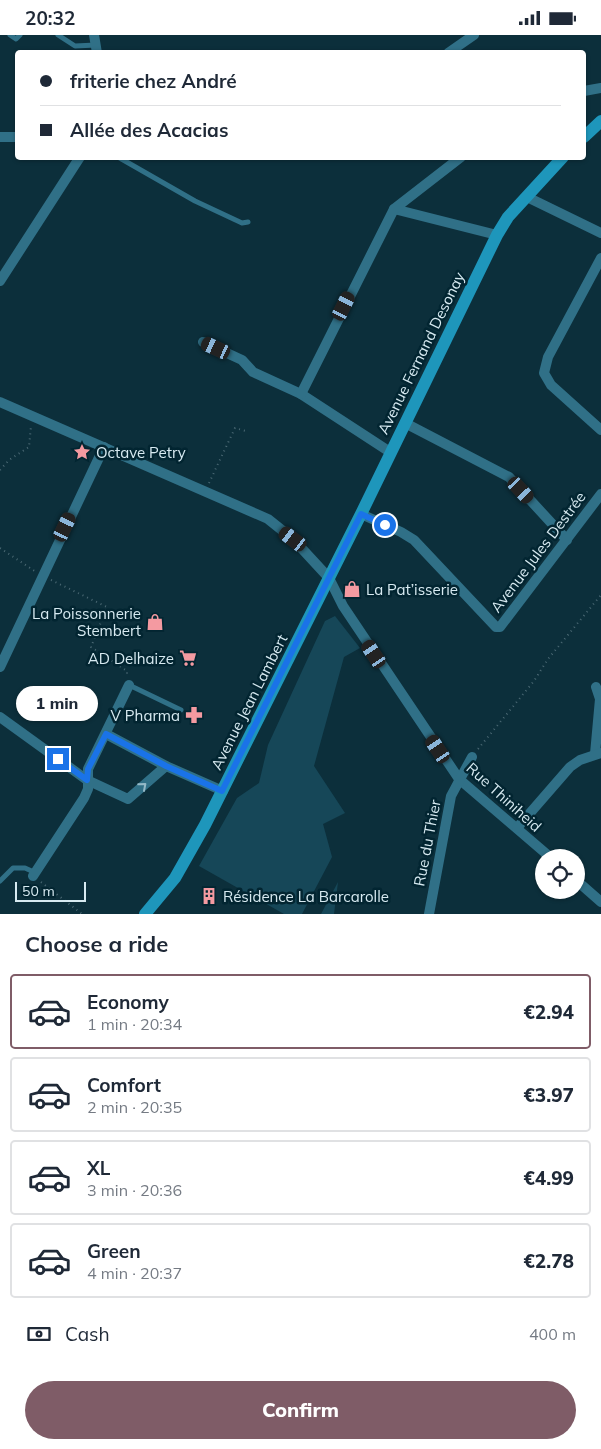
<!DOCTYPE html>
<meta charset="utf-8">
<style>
:root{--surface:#fff;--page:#f6f6f7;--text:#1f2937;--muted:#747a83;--line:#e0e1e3;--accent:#7f5c67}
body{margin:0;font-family:Mulish,sans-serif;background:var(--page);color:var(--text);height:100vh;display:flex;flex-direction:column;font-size:19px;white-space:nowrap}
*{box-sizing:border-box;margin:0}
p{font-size:16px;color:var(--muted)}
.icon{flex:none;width:28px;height:28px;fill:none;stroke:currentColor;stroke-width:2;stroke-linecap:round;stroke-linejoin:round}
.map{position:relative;height:879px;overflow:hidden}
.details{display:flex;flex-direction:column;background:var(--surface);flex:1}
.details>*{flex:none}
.hud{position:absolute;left:15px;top:15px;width:571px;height:110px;border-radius:5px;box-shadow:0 1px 4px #0004;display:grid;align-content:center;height:110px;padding:0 25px;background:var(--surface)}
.tools{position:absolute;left:535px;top:814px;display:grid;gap:10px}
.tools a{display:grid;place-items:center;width:50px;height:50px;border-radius:50%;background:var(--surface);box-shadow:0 1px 4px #0004;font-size:25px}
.scale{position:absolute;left:15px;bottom:12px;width:71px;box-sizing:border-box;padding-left:5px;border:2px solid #d7eaf1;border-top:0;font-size:14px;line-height:18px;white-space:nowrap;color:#d7eaf1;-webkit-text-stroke:4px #022531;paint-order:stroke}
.end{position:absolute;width:22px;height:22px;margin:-11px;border:6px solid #1a73e8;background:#fff;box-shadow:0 0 0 2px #fff}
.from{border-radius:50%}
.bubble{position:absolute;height:35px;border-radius:18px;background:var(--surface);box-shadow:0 1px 4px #0004;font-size:16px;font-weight:800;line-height:35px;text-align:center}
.car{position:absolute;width:15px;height:30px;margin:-15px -8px;border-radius:6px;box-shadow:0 0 4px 1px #0007;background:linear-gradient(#222 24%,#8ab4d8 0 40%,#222 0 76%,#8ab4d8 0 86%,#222 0)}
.hud b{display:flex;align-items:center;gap:18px;height:48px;font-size:19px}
.hud b+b{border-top:1px solid var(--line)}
.hud i{width:12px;height:12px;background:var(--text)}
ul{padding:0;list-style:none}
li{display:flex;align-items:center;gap:15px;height:75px;margin:0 10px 8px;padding:0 15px;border:2px solid var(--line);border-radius:5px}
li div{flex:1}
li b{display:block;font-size:19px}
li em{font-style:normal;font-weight:800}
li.active{border-color:var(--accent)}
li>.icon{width:45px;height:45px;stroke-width:1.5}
h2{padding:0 25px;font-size:22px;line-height:60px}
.pay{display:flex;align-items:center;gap:12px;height:55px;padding:0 25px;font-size:19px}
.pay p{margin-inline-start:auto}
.cta{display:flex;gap:10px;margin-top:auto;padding:10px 25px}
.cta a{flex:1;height:58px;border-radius:30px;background:var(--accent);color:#fff;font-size:20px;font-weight:800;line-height:58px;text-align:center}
.status{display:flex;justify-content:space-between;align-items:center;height:35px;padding:0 25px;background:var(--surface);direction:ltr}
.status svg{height:14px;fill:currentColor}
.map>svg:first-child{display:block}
.green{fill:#164758}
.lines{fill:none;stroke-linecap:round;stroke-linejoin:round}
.path{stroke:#4b6974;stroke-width:2;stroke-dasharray:1 4;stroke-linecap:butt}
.lane{stroke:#307087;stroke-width:5}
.street{stroke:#307087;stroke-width:10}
.secondary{stroke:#1e96bb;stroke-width:12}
.oneway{stroke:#94b9c7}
.route{stroke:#1a73e8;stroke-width:6}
.labels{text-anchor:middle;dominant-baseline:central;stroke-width:5;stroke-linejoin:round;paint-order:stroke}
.street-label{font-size:15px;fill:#d7eaf1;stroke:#022531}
.poi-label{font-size:15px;fill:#d7eaf1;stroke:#022531;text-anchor:start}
</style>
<div class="status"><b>20:32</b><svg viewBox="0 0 49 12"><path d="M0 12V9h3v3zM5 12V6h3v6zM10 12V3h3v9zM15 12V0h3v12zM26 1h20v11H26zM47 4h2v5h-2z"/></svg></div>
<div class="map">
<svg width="601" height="879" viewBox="0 0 601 879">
<rect width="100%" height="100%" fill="#0c2f3b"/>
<g class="green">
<polygon points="335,581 360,613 344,622 314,731 345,778 323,789 332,822 302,879 284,879 199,831 237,763 259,748 268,710 325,586"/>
<polygon points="338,847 334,879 321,879"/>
</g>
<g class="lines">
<g class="path">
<polyline points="0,435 9,425 29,412 31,391"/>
<polyline points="209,448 235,393 246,396"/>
<polyline points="0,513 36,537"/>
<polyline points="51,545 107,572 91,612 127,636 127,640"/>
<polyline points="478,714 534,646 548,624 601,560"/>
<polyline points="41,847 82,879"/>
</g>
<g class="lane">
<polyline points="10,0 16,4 20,0"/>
<polyline points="58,0 75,11 96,10"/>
<polyline points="118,122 195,166 242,188 248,187"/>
<polyline points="129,650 181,675"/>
<polyline points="0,846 13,833 25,833 36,838"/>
</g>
<g class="street">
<polyline points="94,0 97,18"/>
<polyline points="448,18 474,0"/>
<polyline points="584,56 601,53"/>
<polyline points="0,102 18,102"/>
<polyline points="527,162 601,198"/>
<polyline points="394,174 497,200"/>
<polyline points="601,223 548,322 544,338 551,350 601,395"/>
<polyline points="0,246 80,122"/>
<polyline points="203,307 242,325 253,337 301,359 390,417"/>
<polyline points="301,359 394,174 461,122"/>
<polyline points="0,367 268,484 293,504 329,543 343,571 459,744 550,822"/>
<polyline points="405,388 509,442 567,505"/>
<polyline points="361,479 401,497 414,505 496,592 500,592 601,459"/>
<polyline points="0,632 104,412"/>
<polyline points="0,682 87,745 128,764 166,731"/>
<polyline points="106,699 166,731 223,756"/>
<polyline points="595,719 600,664 596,652"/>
<polyline points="517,793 570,732 580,725 601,718"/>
<polyline points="33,841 84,763 88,754 88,734 129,650"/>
<polyline points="576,845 601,867"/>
<polyline points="429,879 451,761 472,722"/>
</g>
<g class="secondary">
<polyline points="584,102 601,86"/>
<polyline points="145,879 175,843 205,790 361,479 497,200 508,182 563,122"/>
</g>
</g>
<defs><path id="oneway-chevron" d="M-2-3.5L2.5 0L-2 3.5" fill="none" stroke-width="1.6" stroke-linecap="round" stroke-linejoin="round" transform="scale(1.25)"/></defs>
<use class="oneway" href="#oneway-chevron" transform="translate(143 751) rotate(-41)"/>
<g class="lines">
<polyline class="route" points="58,724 87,745 88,734 106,699 166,731 222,756 361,479 385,490"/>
</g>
<defs>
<g id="sight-bare" transform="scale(1.35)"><path d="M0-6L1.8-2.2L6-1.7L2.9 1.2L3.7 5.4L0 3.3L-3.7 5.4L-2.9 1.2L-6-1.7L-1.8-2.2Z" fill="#f49aa1" stroke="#022531" stroke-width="2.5" paint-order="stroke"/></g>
<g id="shop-bare" transform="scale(1.35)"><path d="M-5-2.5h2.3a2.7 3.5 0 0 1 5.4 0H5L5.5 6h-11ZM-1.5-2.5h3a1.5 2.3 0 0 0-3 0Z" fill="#f49aa1" stroke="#022531" stroke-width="2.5" paint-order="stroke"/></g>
<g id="supermarket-bare" transform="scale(1.35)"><path d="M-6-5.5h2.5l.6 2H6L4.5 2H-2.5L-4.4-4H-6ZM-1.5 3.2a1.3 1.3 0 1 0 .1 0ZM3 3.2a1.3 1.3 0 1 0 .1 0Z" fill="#f49aa1" stroke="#022531" stroke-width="2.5" paint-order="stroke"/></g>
<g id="pharmacy-bare" transform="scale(1.35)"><path d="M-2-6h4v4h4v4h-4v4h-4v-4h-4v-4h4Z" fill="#f49aa1" stroke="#022531" stroke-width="2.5" paint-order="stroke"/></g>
<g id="building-bare" transform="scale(1.35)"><path d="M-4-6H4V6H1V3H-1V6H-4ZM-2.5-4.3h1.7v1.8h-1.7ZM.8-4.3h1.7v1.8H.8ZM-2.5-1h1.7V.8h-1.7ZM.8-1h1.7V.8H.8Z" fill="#f49aa1" stroke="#022531" stroke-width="2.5" paint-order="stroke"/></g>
</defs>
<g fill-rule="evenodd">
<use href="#sight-bare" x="82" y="417"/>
<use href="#shop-bare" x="352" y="554"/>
<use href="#shop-bare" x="155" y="587"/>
<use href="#supermarket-bare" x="188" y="623"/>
<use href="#pharmacy-bare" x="194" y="680"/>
<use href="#building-bare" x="209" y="861"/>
</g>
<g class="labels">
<g class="street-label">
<text transform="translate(421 318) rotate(-64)">Avenue Fernand Desonay</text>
<text transform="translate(538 517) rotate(-53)">Avenue Jules Destrée</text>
<text transform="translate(249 667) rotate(-63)">Avenue Jean Lambert</text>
<text transform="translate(504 762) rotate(42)">Rue Thiniheid</text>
<text transform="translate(427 808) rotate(-79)">Rue du Thier</text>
</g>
<g class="poi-label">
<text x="96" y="417">Octave Petry</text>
<text x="366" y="554">La Pat’isserie</text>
<text x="141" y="578" text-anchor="end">La Poissonnerie<tspan x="141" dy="17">Stembert</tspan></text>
<text x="174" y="623" text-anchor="end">AD Delhaize</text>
<text x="180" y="680" text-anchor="end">V Pharma</text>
<text x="223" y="861">Résidence La Barcarolle</text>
</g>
</g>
</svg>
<div class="tools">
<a><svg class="icon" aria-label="locate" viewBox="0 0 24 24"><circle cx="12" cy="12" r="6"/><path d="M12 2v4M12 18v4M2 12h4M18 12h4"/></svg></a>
</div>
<div class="scale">50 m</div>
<i class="end from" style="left:385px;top:490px"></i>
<i class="end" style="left:58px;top:724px"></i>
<div class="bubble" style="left:16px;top:651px;width:82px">1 min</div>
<i class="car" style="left:344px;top:271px;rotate:26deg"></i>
<i class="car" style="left:216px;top:313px;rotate:295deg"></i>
<i class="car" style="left:521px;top:455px;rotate:137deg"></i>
<i class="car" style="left:65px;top:492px;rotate:25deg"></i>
<i class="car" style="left:293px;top:504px;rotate:307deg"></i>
<i class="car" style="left:374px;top:619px;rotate:326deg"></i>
<i class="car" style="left:438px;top:714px;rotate:326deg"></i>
<div class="hud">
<b><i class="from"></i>friterie chez André</b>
<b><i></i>Allée des Acacias</b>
</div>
</div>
<section class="details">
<h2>Choose a ride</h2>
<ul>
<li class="active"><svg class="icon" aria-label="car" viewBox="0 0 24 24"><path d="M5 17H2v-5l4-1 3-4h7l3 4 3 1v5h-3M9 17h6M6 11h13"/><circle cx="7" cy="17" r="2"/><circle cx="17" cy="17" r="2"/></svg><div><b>Economy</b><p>1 min · 20:34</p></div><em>€2.94</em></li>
<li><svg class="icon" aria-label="car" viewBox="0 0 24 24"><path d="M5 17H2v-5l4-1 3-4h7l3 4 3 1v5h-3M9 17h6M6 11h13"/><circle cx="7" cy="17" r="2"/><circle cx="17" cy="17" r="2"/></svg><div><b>Comfort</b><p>2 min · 20:35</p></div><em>€3.97</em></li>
<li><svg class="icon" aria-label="car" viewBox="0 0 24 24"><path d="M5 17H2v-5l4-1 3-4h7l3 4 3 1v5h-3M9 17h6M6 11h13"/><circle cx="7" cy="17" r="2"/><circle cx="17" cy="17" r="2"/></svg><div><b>XL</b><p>3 min · 20:36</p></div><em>€4.99</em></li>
<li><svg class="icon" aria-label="car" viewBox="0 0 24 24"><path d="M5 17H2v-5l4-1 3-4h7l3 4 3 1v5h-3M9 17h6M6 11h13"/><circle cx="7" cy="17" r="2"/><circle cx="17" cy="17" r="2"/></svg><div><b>Green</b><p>4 min · 20:37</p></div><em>€2.78</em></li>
</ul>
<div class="pay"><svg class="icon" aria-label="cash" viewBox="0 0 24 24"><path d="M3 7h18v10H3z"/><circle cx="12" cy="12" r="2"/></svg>Cash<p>400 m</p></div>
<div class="cta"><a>Confirm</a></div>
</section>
